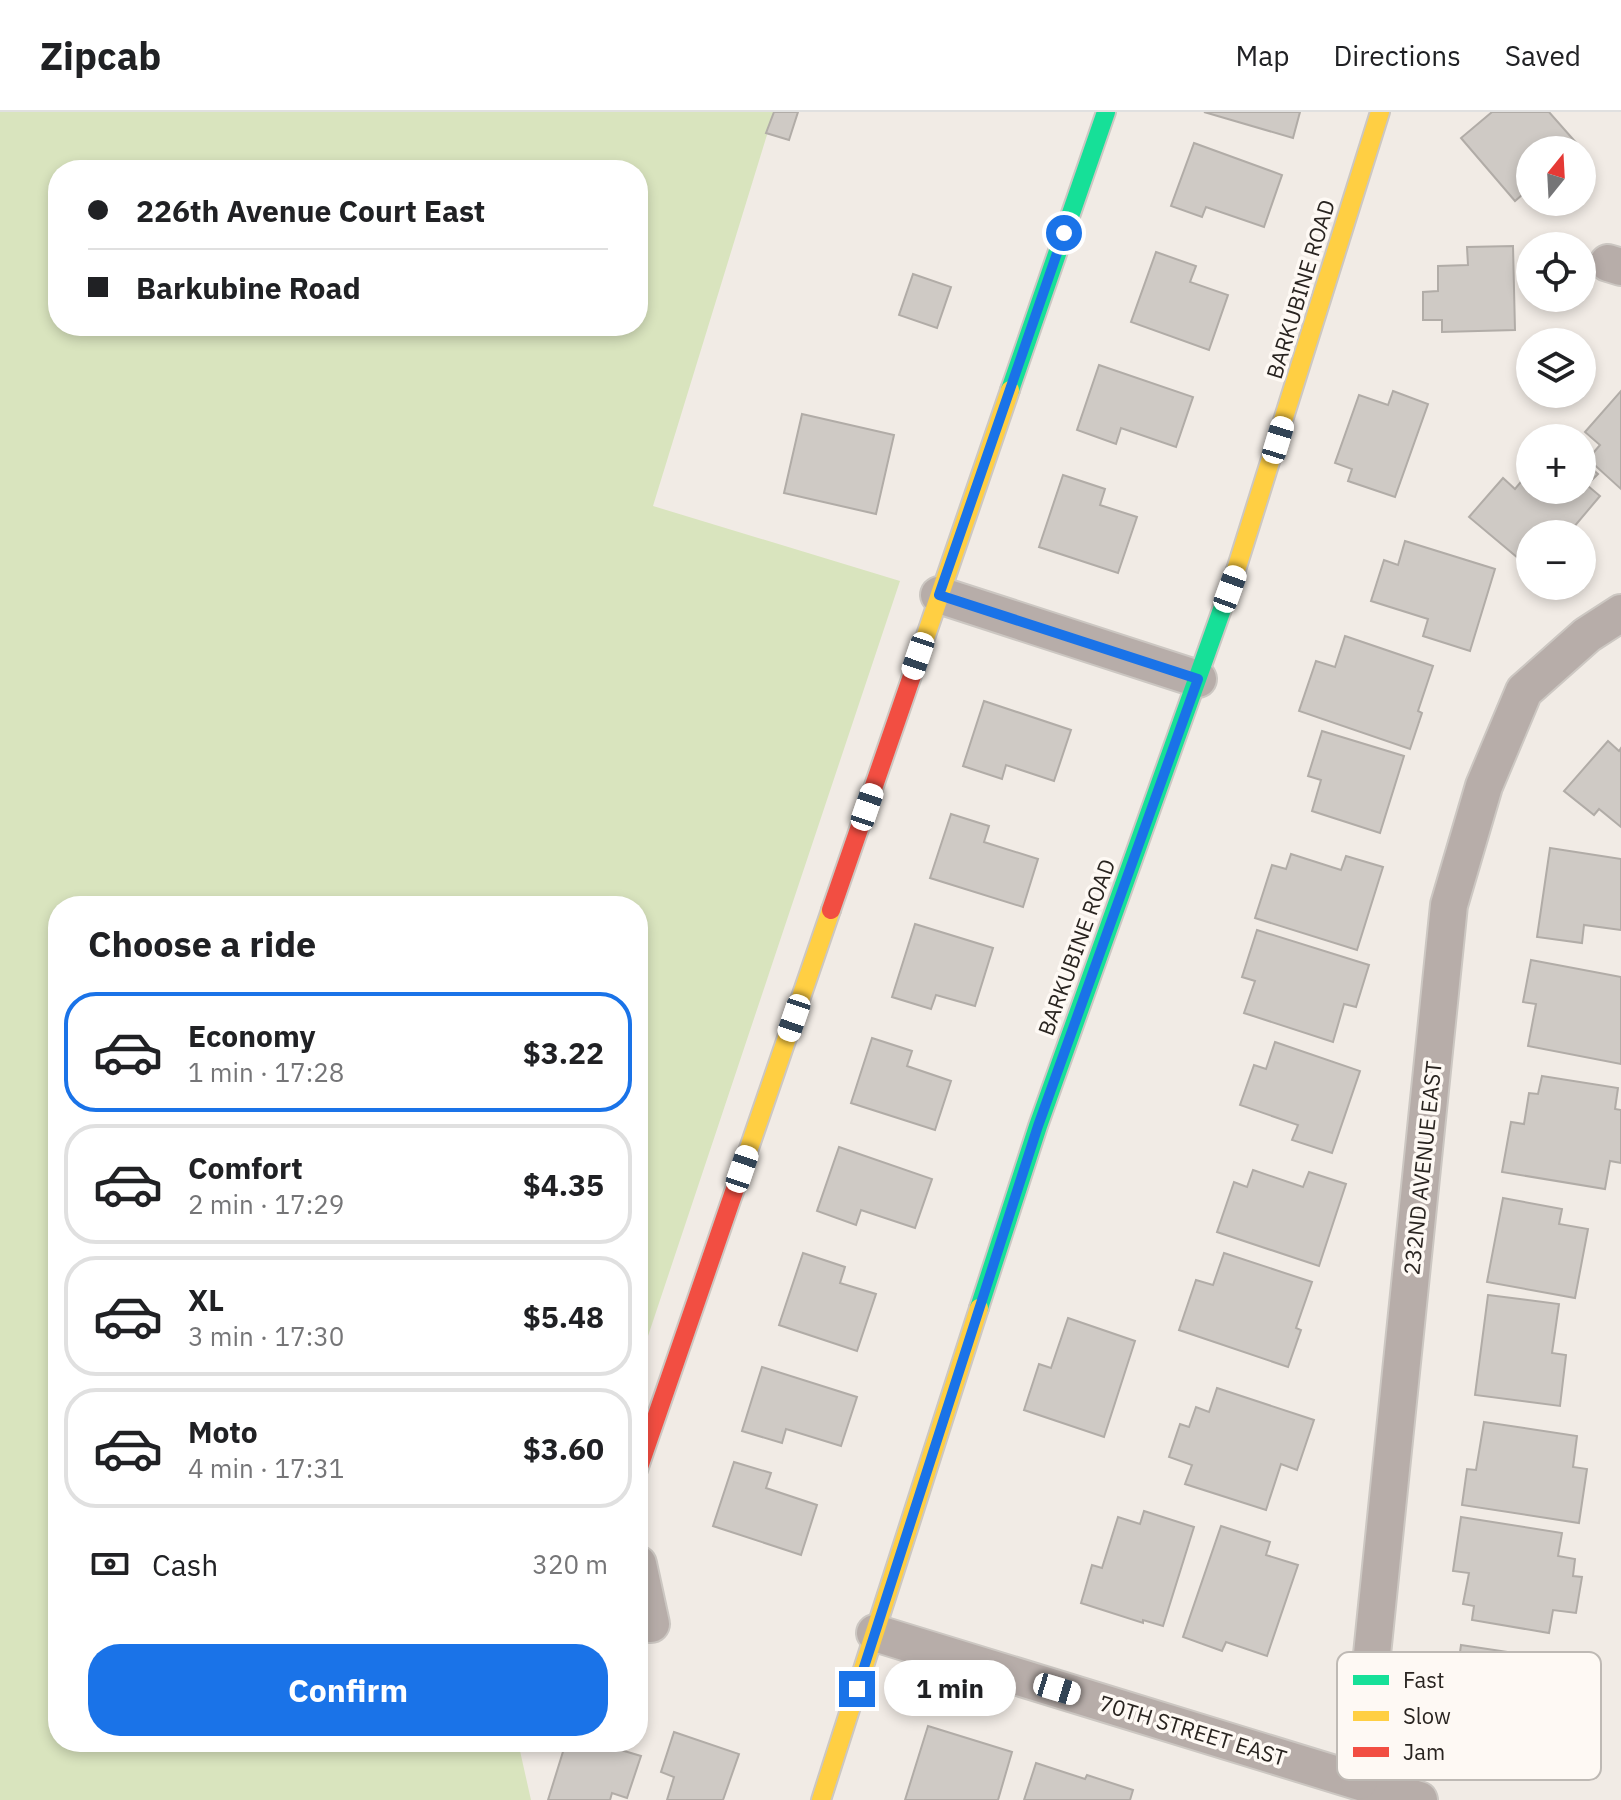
<!DOCTYPE html>
<meta charset="utf-8">
<style>
:root{--surface:#fff;--page:#f6f6f6;--text:#202124;--muted:#757577;--line:#e0e0e0;--accent:#1a73e8}
body{margin:0;font-family:"IBM Plex Sans",sans-serif;background:var(--page);color:var(--text);height:100vh;display:flex;flex-direction:column;font-size:30px;white-space:nowrap}
*{box-sizing:border-box;margin:0}
p{font-size:26px;color:var(--muted)}
.icon{flex:none;width:44px;height:44px;fill:none;stroke:currentColor;stroke-width:2;stroke-linecap:round;stroke-linejoin:round}
.map{position:relative;flex:1;overflow:hidden}
.side{position:absolute;left:48px;top:784px;width:600px;height:856px;display:flex;flex-direction:column;background:var(--surface);border-radius:32px;box-shadow:0 4px 12px #0003}
.side>*{flex:none}
.banner{position:absolute;left:48px;top:48px;width:600px;height:176px;border-radius:32px;box-shadow:0 4px 12px #0003;display:grid;align-content:center;height:176px;padding:0 40px;background:var(--surface)}
.needle{width:52px;rotate:18deg}
.buttons{position:absolute;left:1516px;top:24px;display:grid;gap:16px}
.buttons a{display:grid;place-items:center;width:80px;height:80px;border-radius:50%;background:var(--surface);box-shadow:0 4px 12px #0003;font-size:40px}
.end{position:absolute;width:36px;height:36px;margin:-18px;border:10px solid #1a73e8;background:#fff;box-shadow:0 0 0 4px #fff}
.from{border-radius:50%}
.bubble{position:absolute;height:56px;border-radius:28px;background:var(--surface);box-shadow:0 4px 12px #0003;font-size:26px;font-weight:700;line-height:56px;text-align:center}
.car{position:absolute;width:24px;height:48px;margin:-24px -12px;border-radius:10px;box-shadow:0 0 6px 2px #0007;background:linear-gradient(#fff 24%,#345 0 40%,#fff 0 76%,#345 0 86%,#fff 0)}
.banner b{display:flex;align-items:center;gap:28px;height:76px;font-size:30px}
.banner b+b{border-top:2px solid var(--line)}
.banner i{width:20px;height:20px;background:var(--text)}
ul{padding:0;list-style:none}
li{display:flex;align-items:center;gap:24px;height:120px;margin:0 16px 12px;padding:0 24px;border:4px solid var(--line);border-radius:32px}
li div{flex:1}
li b{display:block;font-size:30px}
li em{font-style:normal;font-weight:700}
li.selected{border-color:var(--accent)}
li>.icon{width:72px;height:72px;stroke-width:1.5}
h2{padding:0 40px;font-size:36px;line-height:96px}
.pay{display:flex;align-items:center;gap:20px;height:88px;padding:0 40px;font-size:30px}
.pay p{margin-inline-start:auto}
.primary-button{display:flex;gap:16px;margin-top:auto;padding:16px 40px}
.primary-button a{flex:1;height:92px;border-radius:32px;background:var(--accent);color:#fff;font-size:32px;font-weight:700;line-height:92px;text-align:center}
header{display:flex;align-items:center;gap:48px;box-sizing:border-box;height:112px;padding:0 40px;background:var(--surface);border-bottom:2px solid var(--line)}
header strong{font-size:38px}
nav{display:flex;gap:44px;margin-inline-start:auto;font-size:28px}
.map>svg:first-child{display:block}
.green{fill:#d9e4be;fill-rule:evenodd}
.building{fill:#cfcac5;stroke:#b1aca7;stroke-width:2}
.lines{fill:none;stroke-linecap:round;stroke-linejoin:round}
.street-casing{stroke:#ccc7c2;stroke-width:40}
.fast-casing{stroke:#ccc7c2;stroke-width:22}
.slow-casing{stroke:#ccc7c2;stroke-width:22}
.jam-casing{stroke:#ccc7c2;stroke-width:22}
.street{stroke:#b7ada9;stroke-width:36}
.fast{stroke:#16e098;stroke-width:18}
.slow{stroke:#ffcf43;stroke-width:18}
.jam{stroke:#f24e42;stroke-width:18}
.route{stroke:#1a73e8;stroke-width:10}
.labels{text-anchor:middle;dominant-baseline:central;stroke-width:7;stroke-linejoin:round;paint-order:stroke}
.street-label{font-size:22px;fill:#292420;stroke:#fef9f4}
.key{fill:#fef9f4;stroke:#beb9b4;stroke-width:2}
.key-label{font-size:22px;fill:#292420}
</style>
<header>
<strong>Zipcab</strong>
<nav><a>Map</a><a>Directions</a><a>Saved</a></nav>
</header>
<div class="map">
<svg width="1621" height="1688" viewBox="0 0 1621 1688">
<rect width="100%" height="100%" fill="#f1ebe5"/>
<path class="green" d="M0,0h774l-121,394 247,75 -262,785v-460h-580v836h460l13,58h-531zM58,58h580v156h-580z"/>
<g class="building">
<polygon points="774,0 798,0 789,28 766,21"/>
<polygon points="1204,0 1300,0 1293,26"/>
<polygon points="1492,0 1549,0 1579,34 1575,38 1530,38 1530,76 1515,89 1461,26"/>
<polygon points="1194,31 1282,63 1264,115 1206,95 1202,105 1171,94"/>
<polygon points="1513,134 1515,218 1442,220 1442,208 1423,208 1423,180 1438,179 1438,154 1468,153 1467,135"/>
<polygon points="1156,140 1196,154 1190,170 1228,183 1209,238 1131,210"/>
<polygon points="913,162 951,175 937,216 899,203"/>
<polygon points="1099,253 1193,285 1176,335 1121,316 1116,332 1077,318"/>
<polygon points="1393,279 1428,292 1395,385 1348,369 1352,357 1335,351 1359,283 1388,293"/>
<polygon points="1621,279 1621,377 1588,347 1600,333 1585,320"/>
<polygon points="802,302 894,323 876,402 784,381"/>
<polygon points="1582,348 1598,362 1588,372 1582,367"/>
<polygon points="1530,359 1530,378 1582,378 1582,369 1600,384 1568,422 1530,422 1530,444 1524,451 1469,405 1503,366 1515,377"/>
<polygon points="1063,363 1105,377 1100,393 1137,405 1118,461 1039,435"/>
<polygon points="1405,429 1495,457 1470,539 1423,524 1428,507 1371,489 1384,448 1398,453"/>
<polygon points="1345,524 1433,554 1418,599 1422,601 1410,637 1299,599 1316,549 1335,555"/>
<polygon points="984,589 1071,618 1054,669 1006,653 1002,667 963,654"/>
<polygon points="1322,619 1404,644 1380,721 1312,699 1321,668 1308,664"/>
<polygon points="1608,629 1619,639 1621,636 1621,715 1599,697 1594,703 1564,679"/>
<polygon points="951,702 989,714 984,730 1038,747 1023,795 930,766"/>
<polygon points="1550,736 1621,747 1621,818 1584,813 1582,831 1537,825"/>
<polygon points="1291,742 1341,758 1346,744 1383,755 1357,838 1255,806 1272,753 1286,757"/>
<polygon points="915,812 993,836 975,894 936,883 931,897 892,885"/>
<polygon points="1257,818 1369,853 1356,895 1344,892 1333,930 1244,901 1255,869 1242,865"/>
<polygon points="1531,848 1621,865 1621,952 1528,934 1536,892 1523,890"/>
<polygon points="872,926 912,939 907,954 951,969 935,1018 851,991"/>
<polygon points="1275,930 1360,959 1332,1041 1292,1028 1298,1013 1240,993 1254,953 1266,957"/>
<polygon points="1542,964 1618,976 1615,997 1621,998 1621,1051 1610,1049 1605,1077 1502,1060 1511,1010 1524,1012 1529,981 1538,982"/>
<polygon points="839,1035 932,1067 915,1116 861,1098 856,1113 817,1099"/>
<polygon points="1253,1058 1303,1075 1309,1060 1346,1072 1319,1154 1217,1120 1234,1070 1247,1075"/>
<polygon points="1503,1086 1562,1097 1559,1112 1588,1117 1575,1186 1487,1170"/>
<polygon points="803,1141 845,1155 840,1171 876,1182 857,1239 779,1213"/>
<polygon points="1224,1141 1312,1170 1296,1216 1301,1218 1288,1255 1179,1218 1196,1168 1213,1173"/>
<polygon points="1488,1183 1559,1192 1552,1241 1566,1243 1560,1294 1475,1283"/>
<polygon points="1068,1206 1135,1229 1104,1325 1024,1298 1039,1252 1051,1256"/>
<polygon points="762,1255 857,1285 841,1334 786,1317 782,1331 742,1319"/>
<polygon points="1217,1276 1314,1308 1297,1358 1281,1352 1266,1398 1185,1372 1192,1353 1169,1345 1180,1312 1189,1315 1196,1295 1209,1300"/>
<polygon points="1484,1310 1577,1324 1573,1355 1587,1357 1579,1411 1462,1393 1467,1357 1476,1358"/>
<polygon points="734,1350 771,1361 766,1376 817,1393 801,1443 713,1414"/>
<polygon points="1144,1399 1194,1415 1163,1514 1143,1508 1143,1511 1081,1491 1092,1453 1102,1456 1118,1405 1140,1412"/>
<polygon points="1461,1405 1562,1421 1558,1444 1575,1447 1573,1464 1582,1465 1576,1501 1553,1498 1549,1521 1472,1508 1474,1494 1463,1492 1469,1461 1453,1459"/>
<polygon points="1221,1414 1270,1430 1266,1443 1298,1453 1267,1544 1226,1530 1222,1539 1183,1525"/>
<polygon points="1461,1533 1575,1550 1567,1602 1550,1599 1545,1633 1449,1619"/>
<polygon points="928,1614 1012,1640 998,1688 905,1688"/>
<polygon points="674,1620 739,1642 723,1688 667,1688 674,1665 661,1660"/>
<polygon points="566,1630 594,1630 641,1644 627,1686 612,1681 610,1688 548,1688"/>
<polygon points="1036,1651 1085,1667 1087,1663 1133,1678 1130,1688 1024,1688"/>
</g>
<g class="lines">
<g class="street-casing">
<g id="street">
<polyline points="1608,151 1621,155"/>
<polyline points="939,483 1198,567"/>
<polyline points="638,1452 651,1512"/>
<polyline points="875,1521 1419,1688"/>
<polyline points="1359,1669 1449,793 1484,674 1524,579 1587,523 1621,501"/>
</g>
</g>
<g class="fast-casing">
<g id="fast">
<polyline points="1010,278 1106,0"/>
<polyline points="979,1196 1038,1014 1236,458"/>
</g>
</g>
<g class="slow-casing">
<g id="slow">
<polyline points="1236,458 1380,0"/>
<polyline points="923,532 1010,278"/>
<polyline points="746,1045 831,798"/>
<polyline points="821,1688 979,1196"/>
</g>
</g>
<g class="jam-casing">
<g id="jam">
<polyline points="831,798 923,532"/>
<polyline points="638,1358 746,1045"/>
</g>
</g>
<use href="#street" class="street"/>
<use href="#fast" class="fast"/>
<use href="#slow" class="slow"/>
<use href="#jam" class="jam"/>
</g>
<g class="lines">
<polyline class="route" points="857,1577 1038,1014 1198,567 939,483 1064,121"/>
</g>
<g class="labels">
<g class="street-label">
<text transform="translate(1300 177) rotate(-73)">BARKUBINE ROAD</text>
<text transform="translate(1076 835) rotate(-70)">BARKUBINE ROAD</text>
<text transform="translate(1422 1056) rotate(-84)">232ND AVENUE EAST</text>
<text transform="translate(1193 1618) rotate(17)">70TH STREET EAST</text>
</g>
</g>
<rect x="1337" y="1540" width="264" height="128" rx="12" class="key"/>
<rect x="1353" y="1563" width="36" height="10" fill="#16e098"/>
<rect x="1353" y="1599" width="36" height="10" fill="#ffcf43"/>
<rect x="1353" y="1635" width="36" height="10" fill="#f24e42"/>
<g class="key-label">
<text x="1403" y="1576">Fast</text>
<text x="1403" y="1612">Slow</text>
<text x="1403" y="1648">Jam</text>
</g>
</svg>
<div class="buttons">
<a><svg class="needle" viewBox="-14 -14 28 28"><path d="M0-13l5 13h-10z" fill="#e53935"/><path d="M0 13l5-13h-10z" fill="#757577"/></svg></a>
<a><svg class="icon" aria-label="locate" viewBox="0 0 24 24"><circle cx="12" cy="12" r="6"/><path d="M12 2v4M12 18v4M2 12h4M18 12h4"/></svg></a>
<a><svg class="icon" aria-label="layers" viewBox="0 0 24 24"><path d="M12 4l9 5-9 5-9-5zM3 14l9 5 9-5"/></svg></a>
<a>+</a>
<a>−</a>
</div>
<i class="end from" style="left:1064px;top:121px"></i>
<i class="end" style="left:857px;top:1577px"></i>
<div class="bubble" style="left:884px;top:1548px;width:132px">1 min</div>
<i class="car" style="left:1278px;top:328px;rotate:17deg"></i>
<i class="car" style="left:1230px;top:477px;rotate:20deg"></i>
<i class="car" style="left:918px;top:544px;rotate:199deg"></i>
<i class="car" style="left:867px;top:695px;rotate:19deg"></i>
<i class="car" style="left:794px;top:906px;rotate:199deg"></i>
<i class="car" style="left:742px;top:1057px;rotate:19deg"></i>
<i class="car" style="left:1057px;top:1577px;rotate:107deg"></i>
<div class="banner">
<b><i class="from"></i>226th Avenue Court East</b>
<b><i></i>Barkubine Road</b>
</div>
<section class="side">
<h2>Choose a ride</h2>
<ul>
<li class="selected"><svg class="icon" aria-label="car" viewBox="0 0 24 24"><path d="M5 17H2v-5l4-1 3-4h7l3 4 3 1v5h-3M9 17h6M6 11h13"/><circle cx="7" cy="17" r="2"/><circle cx="17" cy="17" r="2"/></svg><div><b>Economy</b><p>1 min · 17:28</p></div><em>$3.22</em></li>
<li><svg class="icon" aria-label="car" viewBox="0 0 24 24"><path d="M5 17H2v-5l4-1 3-4h7l3 4 3 1v5h-3M9 17h6M6 11h13"/><circle cx="7" cy="17" r="2"/><circle cx="17" cy="17" r="2"/></svg><div><b>Comfort</b><p>2 min · 17:29</p></div><em>$4.35</em></li>
<li><svg class="icon" aria-label="car" viewBox="0 0 24 24"><path d="M5 17H2v-5l4-1 3-4h7l3 4 3 1v5h-3M9 17h6M6 11h13"/><circle cx="7" cy="17" r="2"/><circle cx="17" cy="17" r="2"/></svg><div><b>XL</b><p>3 min · 17:30</p></div><em>$5.48</em></li>
<li><svg class="icon" aria-label="car" viewBox="0 0 24 24"><path d="M5 17H2v-5l4-1 3-4h7l3 4 3 1v5h-3M9 17h6M6 11h13"/><circle cx="7" cy="17" r="2"/><circle cx="17" cy="17" r="2"/></svg><div><b>Moto</b><p>4 min · 17:31</p></div><em>$3.60</em></li>
</ul>
<div class="pay"><svg class="icon" aria-label="cash" viewBox="0 0 24 24"><path d="M3 7h18v10H3z"/><circle cx="12" cy="12" r="2"/></svg>Cash<p>320 m</p></div>
<div class="primary-button"><a>Confirm</a></div>
</section>
</div>
